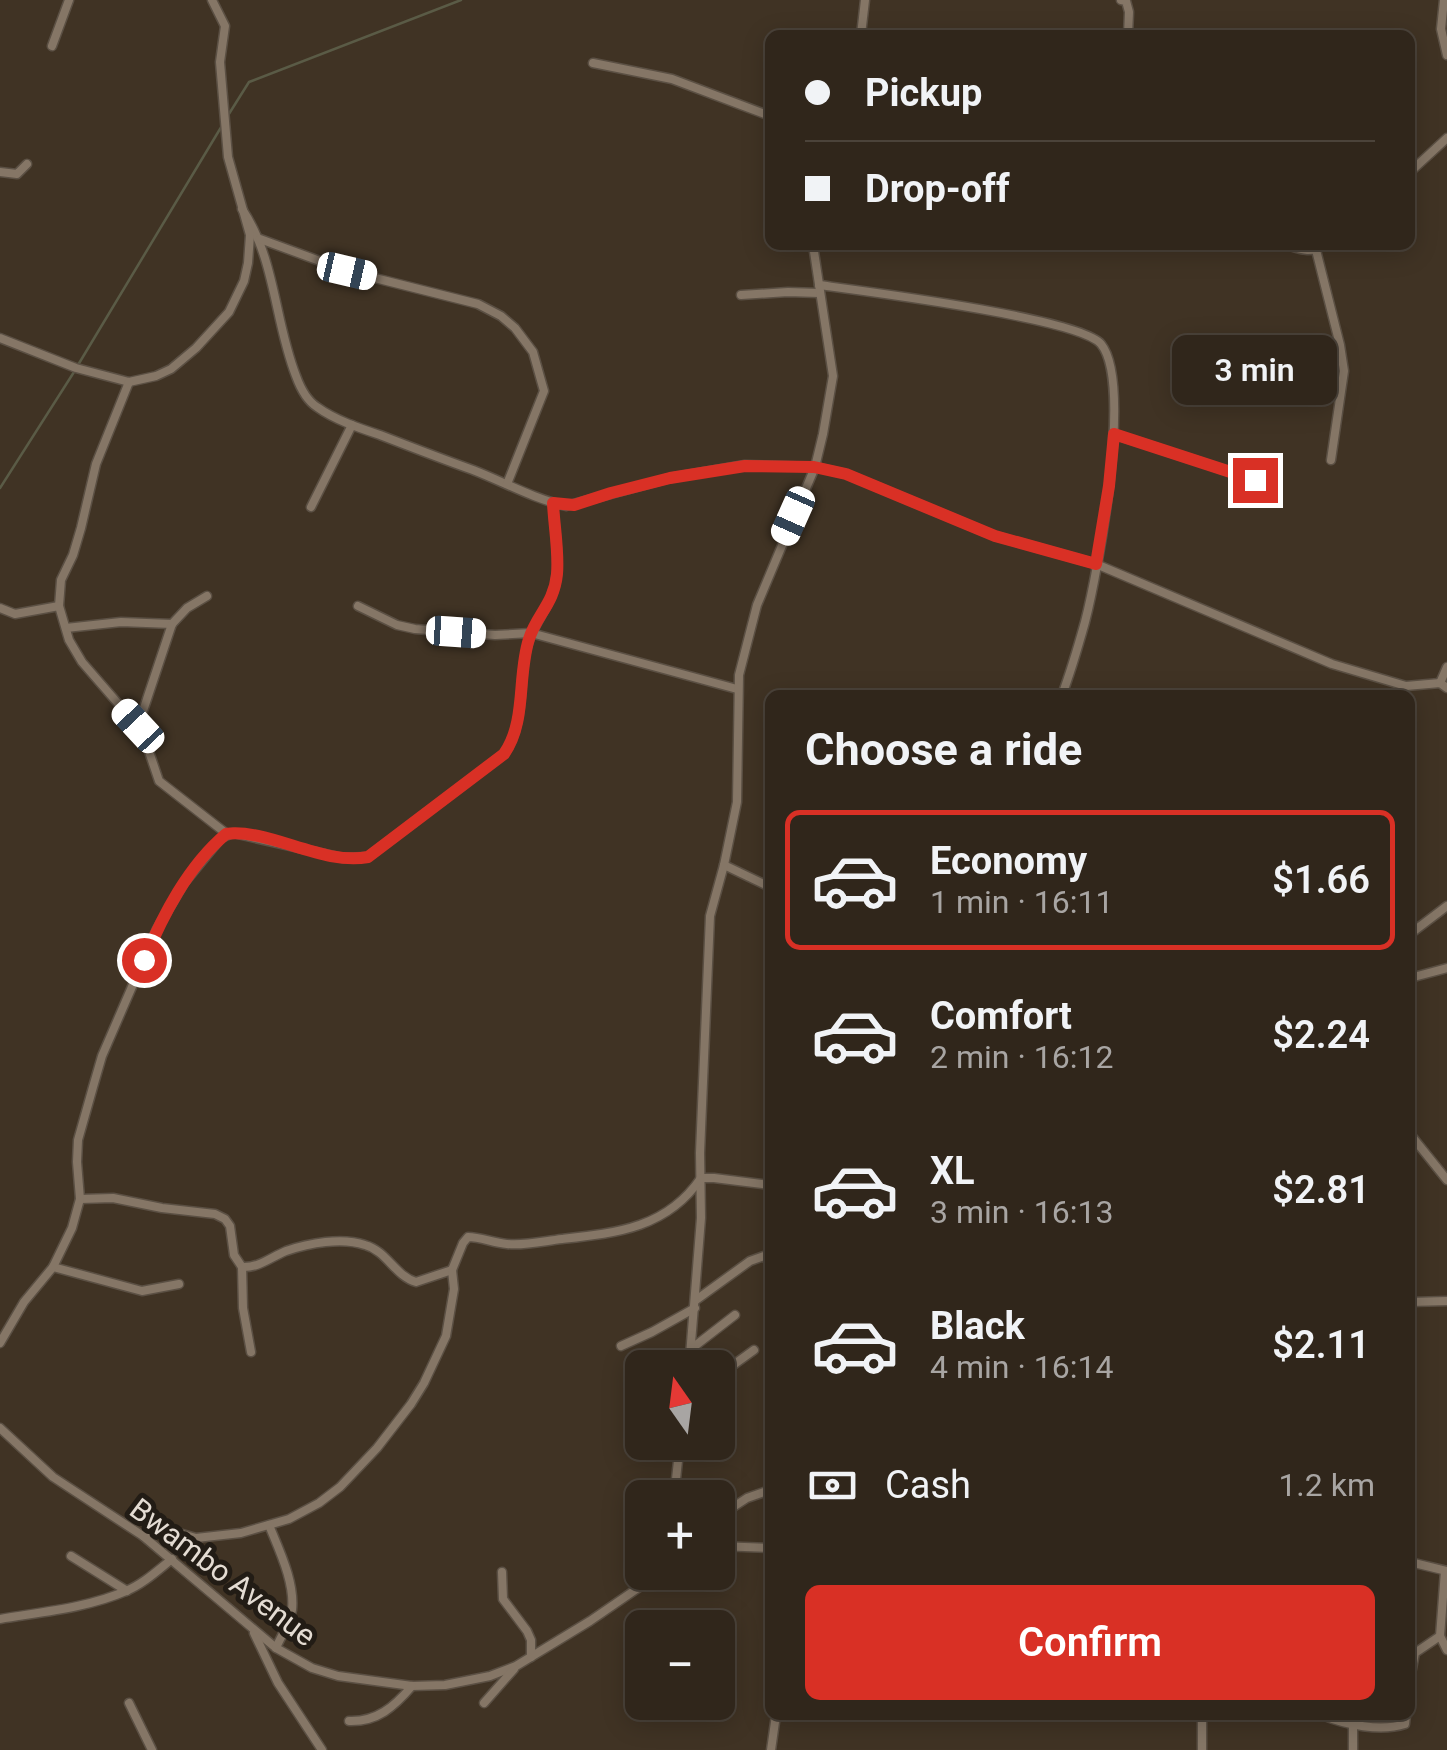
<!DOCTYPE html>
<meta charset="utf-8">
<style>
:root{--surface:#30261b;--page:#3c3228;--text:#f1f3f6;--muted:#a8a5a3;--line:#4b433a;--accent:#d93025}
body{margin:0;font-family:Roboto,sans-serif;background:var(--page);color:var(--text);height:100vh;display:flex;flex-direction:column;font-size:38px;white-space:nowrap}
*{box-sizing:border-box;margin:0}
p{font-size:32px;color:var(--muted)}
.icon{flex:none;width:55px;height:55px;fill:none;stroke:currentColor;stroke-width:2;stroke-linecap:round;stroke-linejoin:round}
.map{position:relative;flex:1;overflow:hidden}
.details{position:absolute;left:765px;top:690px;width:650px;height:1030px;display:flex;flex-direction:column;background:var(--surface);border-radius:15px;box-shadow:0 5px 25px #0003,0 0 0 2px var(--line)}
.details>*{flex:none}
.banner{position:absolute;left:765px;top:30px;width:650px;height:220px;border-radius:15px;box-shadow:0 5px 25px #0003,0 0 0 2px var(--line);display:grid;align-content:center;height:220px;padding:0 40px;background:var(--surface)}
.needle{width:65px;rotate:346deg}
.fabs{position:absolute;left:625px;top:1350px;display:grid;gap:20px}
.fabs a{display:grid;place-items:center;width:110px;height:110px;border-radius:15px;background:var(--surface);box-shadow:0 5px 25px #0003,0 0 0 2px var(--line);font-size:50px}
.end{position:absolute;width:45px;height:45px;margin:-22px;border:12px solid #d93025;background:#fff;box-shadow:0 0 0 5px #fff}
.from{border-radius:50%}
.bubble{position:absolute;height:70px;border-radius:15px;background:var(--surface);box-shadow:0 5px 25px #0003,0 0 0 2px var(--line);font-size:32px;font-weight:600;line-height:70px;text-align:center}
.car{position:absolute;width:30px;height:60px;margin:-30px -15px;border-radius:12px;box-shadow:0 0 8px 2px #0007;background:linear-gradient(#fff 24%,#345 0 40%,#fff 0 76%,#345 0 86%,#fff 0)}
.banner b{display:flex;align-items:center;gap:35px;height:95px;font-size:38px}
.banner b+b{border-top:2px solid var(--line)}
.banner i{width:25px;height:25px;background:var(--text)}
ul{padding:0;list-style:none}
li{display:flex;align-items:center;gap:30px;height:140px;margin:0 20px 15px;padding:0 20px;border:5px solid transparent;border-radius:15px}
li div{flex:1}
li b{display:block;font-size:38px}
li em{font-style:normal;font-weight:600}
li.active{border-color:var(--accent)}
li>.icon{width:90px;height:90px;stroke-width:1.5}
h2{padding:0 40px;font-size:45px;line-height:120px}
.pay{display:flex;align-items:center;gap:25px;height:110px;padding:0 40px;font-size:38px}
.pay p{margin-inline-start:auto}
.primary-button{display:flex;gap:20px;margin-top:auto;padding:20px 40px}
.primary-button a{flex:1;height:115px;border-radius:15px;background:var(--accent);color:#fff;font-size:40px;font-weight:600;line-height:115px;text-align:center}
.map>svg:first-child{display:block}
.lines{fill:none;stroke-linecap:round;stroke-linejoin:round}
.stream{stroke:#5a5b46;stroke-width:2.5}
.street-casing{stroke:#5b5044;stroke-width:11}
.street{stroke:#857666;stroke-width:8}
.route{stroke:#d93025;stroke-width:12}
.labels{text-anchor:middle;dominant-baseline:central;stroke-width:10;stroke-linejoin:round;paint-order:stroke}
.street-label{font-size:30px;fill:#e4dcd3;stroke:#221c15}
</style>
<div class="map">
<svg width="1447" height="1750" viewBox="0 0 1447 1750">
<rect width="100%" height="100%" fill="#403324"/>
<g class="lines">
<g class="stream">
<polyline points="227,117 249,82 461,0"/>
<polyline points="78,365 223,124"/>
<polyline points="0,488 74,372"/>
</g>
<g class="street-casing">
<g id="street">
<polyline points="1121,0 1126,1 1129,12 1128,35"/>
<polyline points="1444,0 1441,29 1447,55"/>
<polyline points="861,35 865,0"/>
<polyline points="52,46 69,0"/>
<polyline points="593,63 672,79 770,116"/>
<polyline points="0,172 17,174 27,164"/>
<polyline points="1410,172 1447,138"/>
<path d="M242,209c34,51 32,111 54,167 4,11 10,24 21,31 18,13 42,21 63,28 31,12 62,24 93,35 31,12 61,29 93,36l104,-28 75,-13 70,2 31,7 149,62 101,28 236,100 74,22 34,-3 7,5"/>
<polyline points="260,239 347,271 478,304 501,316 515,328 533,352 544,391 507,484"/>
<path d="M1287,245c13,4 24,9 36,0"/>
<polyline points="1316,250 1340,345 1344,371 1331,460"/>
<path d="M819,285c44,6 260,33 282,59 32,39 -3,228 -16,278 -7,25 -14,49 -23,73"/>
<polyline points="741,295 788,292 819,293"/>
<polyline points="0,338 76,368 129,382 156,376 171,369 196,348 229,312 244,281 248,263 250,235 228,157 220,62 225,26 212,0"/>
<polyline points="129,382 96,464 81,528 73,555 61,580 59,606 69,640 82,662 142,731 159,781 227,834"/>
<polyline points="1114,434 1255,480"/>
<polyline points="311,507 352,425"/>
<polyline points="358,606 397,625 415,629 495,635 531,633 737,689"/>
<polyline points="0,608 15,614 59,606"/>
<polyline points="66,628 121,622 172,624"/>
<polyline points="1440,683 1447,667"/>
<polyline points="138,726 172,624 187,608 207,596"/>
<polyline points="724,865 770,887"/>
<polyline points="1410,934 1447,906"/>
<polyline points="1410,978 1447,968"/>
<polyline points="1410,1134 1447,1180"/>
<path d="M80,1199l33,-1 49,10 53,6 10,5 5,7 4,29 8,12c17,1 29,-10 44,-16 23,-8 56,-14 79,-6 22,6 30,31 51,37l36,-12"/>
<polyline points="53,1267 142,1291 179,1284"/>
<polyline points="242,1267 243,1308 251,1352"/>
<polyline points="696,1300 750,1261 764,1256 770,1263"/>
<polyline points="1410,1302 1447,1301"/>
<path d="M0,1343l24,-41 29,-35 19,-39 8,-29 -3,-37 1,-22 15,-53 9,-31 55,-127 27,-46 37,-45 12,-5 110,25 25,-1 136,-103c22,-31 14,-72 23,-107 7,-28 27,-42 30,-73 2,-23 -3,-48 -4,-71"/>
<polyline points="621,1346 652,1332 695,1308"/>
<polyline points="691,1349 735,1315"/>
<polyline points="689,1368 701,1218 700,1153 710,916 724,865 737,802 739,675 757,605 815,467 823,434 833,376 813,245"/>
<polyline points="718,1376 754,1350"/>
<polyline points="0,1428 53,1477 143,1536 276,1648 312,1668 338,1676 412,1686 445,1685 490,1676 516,1666 590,1621 641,1586 656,1572"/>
<polyline points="674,1498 680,1442"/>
<polyline points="718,1517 747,1498 770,1490"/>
<path d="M269,1525c10,25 26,57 23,85 -2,13 -11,26 -16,38"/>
<path d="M143,1536l15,-9 38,11 45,-5 48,-14 30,-16 21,-16 37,-39 34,-44 13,-21 22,-47 8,-47 -2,-19 11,-27 5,-6c13,0 25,6 39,7 18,2 37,-3 55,-5 55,-6 105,-11 139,-61h13l56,7"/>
<polyline points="718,1546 770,1548"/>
<polyline points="71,1556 127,1591"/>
<polyline points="1410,1562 1447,1571"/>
<polyline points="502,1572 503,1599 527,1631 531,1640 531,1657"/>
<path d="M0,1619c41,-7 87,-11 126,-28 17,-7 31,-20 46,-32"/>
<polyline points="254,1633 278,1683 322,1750"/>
<polyline points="1440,1636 1447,1650"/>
<polyline points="1410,1679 1415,1653 1440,1636 1445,1571"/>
<polyline points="129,1703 152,1750"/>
<polyline points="484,1703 514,1669"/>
<polyline points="1202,1715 1202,1750"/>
<path d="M1322,1715c24,10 59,17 83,9l1,-9"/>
<path d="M349,1721c28,1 45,-14 63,-35"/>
<polyline points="1353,1724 1353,1750"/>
<polyline points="771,1750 776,1715"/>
</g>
</g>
<use href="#street" class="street"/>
</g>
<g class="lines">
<path class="route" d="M144,960c19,-45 44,-94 82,-126 42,-6 97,32 142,23l136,-103c23,-33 13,-78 25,-115 8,-25 25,-35 28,-65 2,-23 -3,-48 -4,-71l21,2 37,-12 59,-15 75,-12 69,1 32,7 149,62 101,28 13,-78 5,-52 141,46"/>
</g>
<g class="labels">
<g class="street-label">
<text transform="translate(223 1572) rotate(37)">Bwambo Avenue</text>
</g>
</g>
</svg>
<div class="fabs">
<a><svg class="needle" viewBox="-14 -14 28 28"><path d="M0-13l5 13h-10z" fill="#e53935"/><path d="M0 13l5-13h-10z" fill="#a8a5a3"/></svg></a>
<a>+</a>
<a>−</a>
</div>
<i class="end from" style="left:144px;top:960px"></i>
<i class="end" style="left:1255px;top:480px"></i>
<div class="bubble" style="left:1172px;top:335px;width:165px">3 min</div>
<i class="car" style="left:347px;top:271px;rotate:103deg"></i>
<i class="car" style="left:793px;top:516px;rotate:204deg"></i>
<i class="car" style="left:456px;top:632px;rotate:94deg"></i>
<i class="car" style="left:138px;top:726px;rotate:317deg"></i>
<div class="banner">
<b><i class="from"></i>Pickup</b>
<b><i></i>Drop-off</b>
</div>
<section class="details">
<h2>Choose a ride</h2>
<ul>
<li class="active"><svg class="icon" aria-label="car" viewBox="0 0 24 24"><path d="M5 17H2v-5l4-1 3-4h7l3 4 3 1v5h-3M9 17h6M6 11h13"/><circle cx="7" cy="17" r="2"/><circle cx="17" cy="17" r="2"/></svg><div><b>Economy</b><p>1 min · 16:11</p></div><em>$1.66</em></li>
<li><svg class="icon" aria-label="car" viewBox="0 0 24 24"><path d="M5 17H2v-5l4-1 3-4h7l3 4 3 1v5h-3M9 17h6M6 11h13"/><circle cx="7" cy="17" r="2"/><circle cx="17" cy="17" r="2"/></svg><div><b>Comfort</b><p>2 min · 16:12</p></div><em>$2.24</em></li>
<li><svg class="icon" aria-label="car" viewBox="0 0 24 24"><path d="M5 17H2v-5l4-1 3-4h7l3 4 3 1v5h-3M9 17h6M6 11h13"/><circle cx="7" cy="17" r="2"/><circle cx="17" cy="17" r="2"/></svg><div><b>XL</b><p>3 min · 16:13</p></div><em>$2.81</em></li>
<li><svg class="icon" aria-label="car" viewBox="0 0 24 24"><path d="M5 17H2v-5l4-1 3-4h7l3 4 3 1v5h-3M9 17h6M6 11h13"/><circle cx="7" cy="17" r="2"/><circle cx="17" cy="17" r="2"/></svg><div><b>Black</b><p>4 min · 16:14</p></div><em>$2.11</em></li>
</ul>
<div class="pay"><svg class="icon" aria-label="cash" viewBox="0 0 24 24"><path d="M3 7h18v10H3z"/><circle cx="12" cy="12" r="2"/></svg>Cash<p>1.2 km</p></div>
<div class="primary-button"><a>Confirm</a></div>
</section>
</div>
